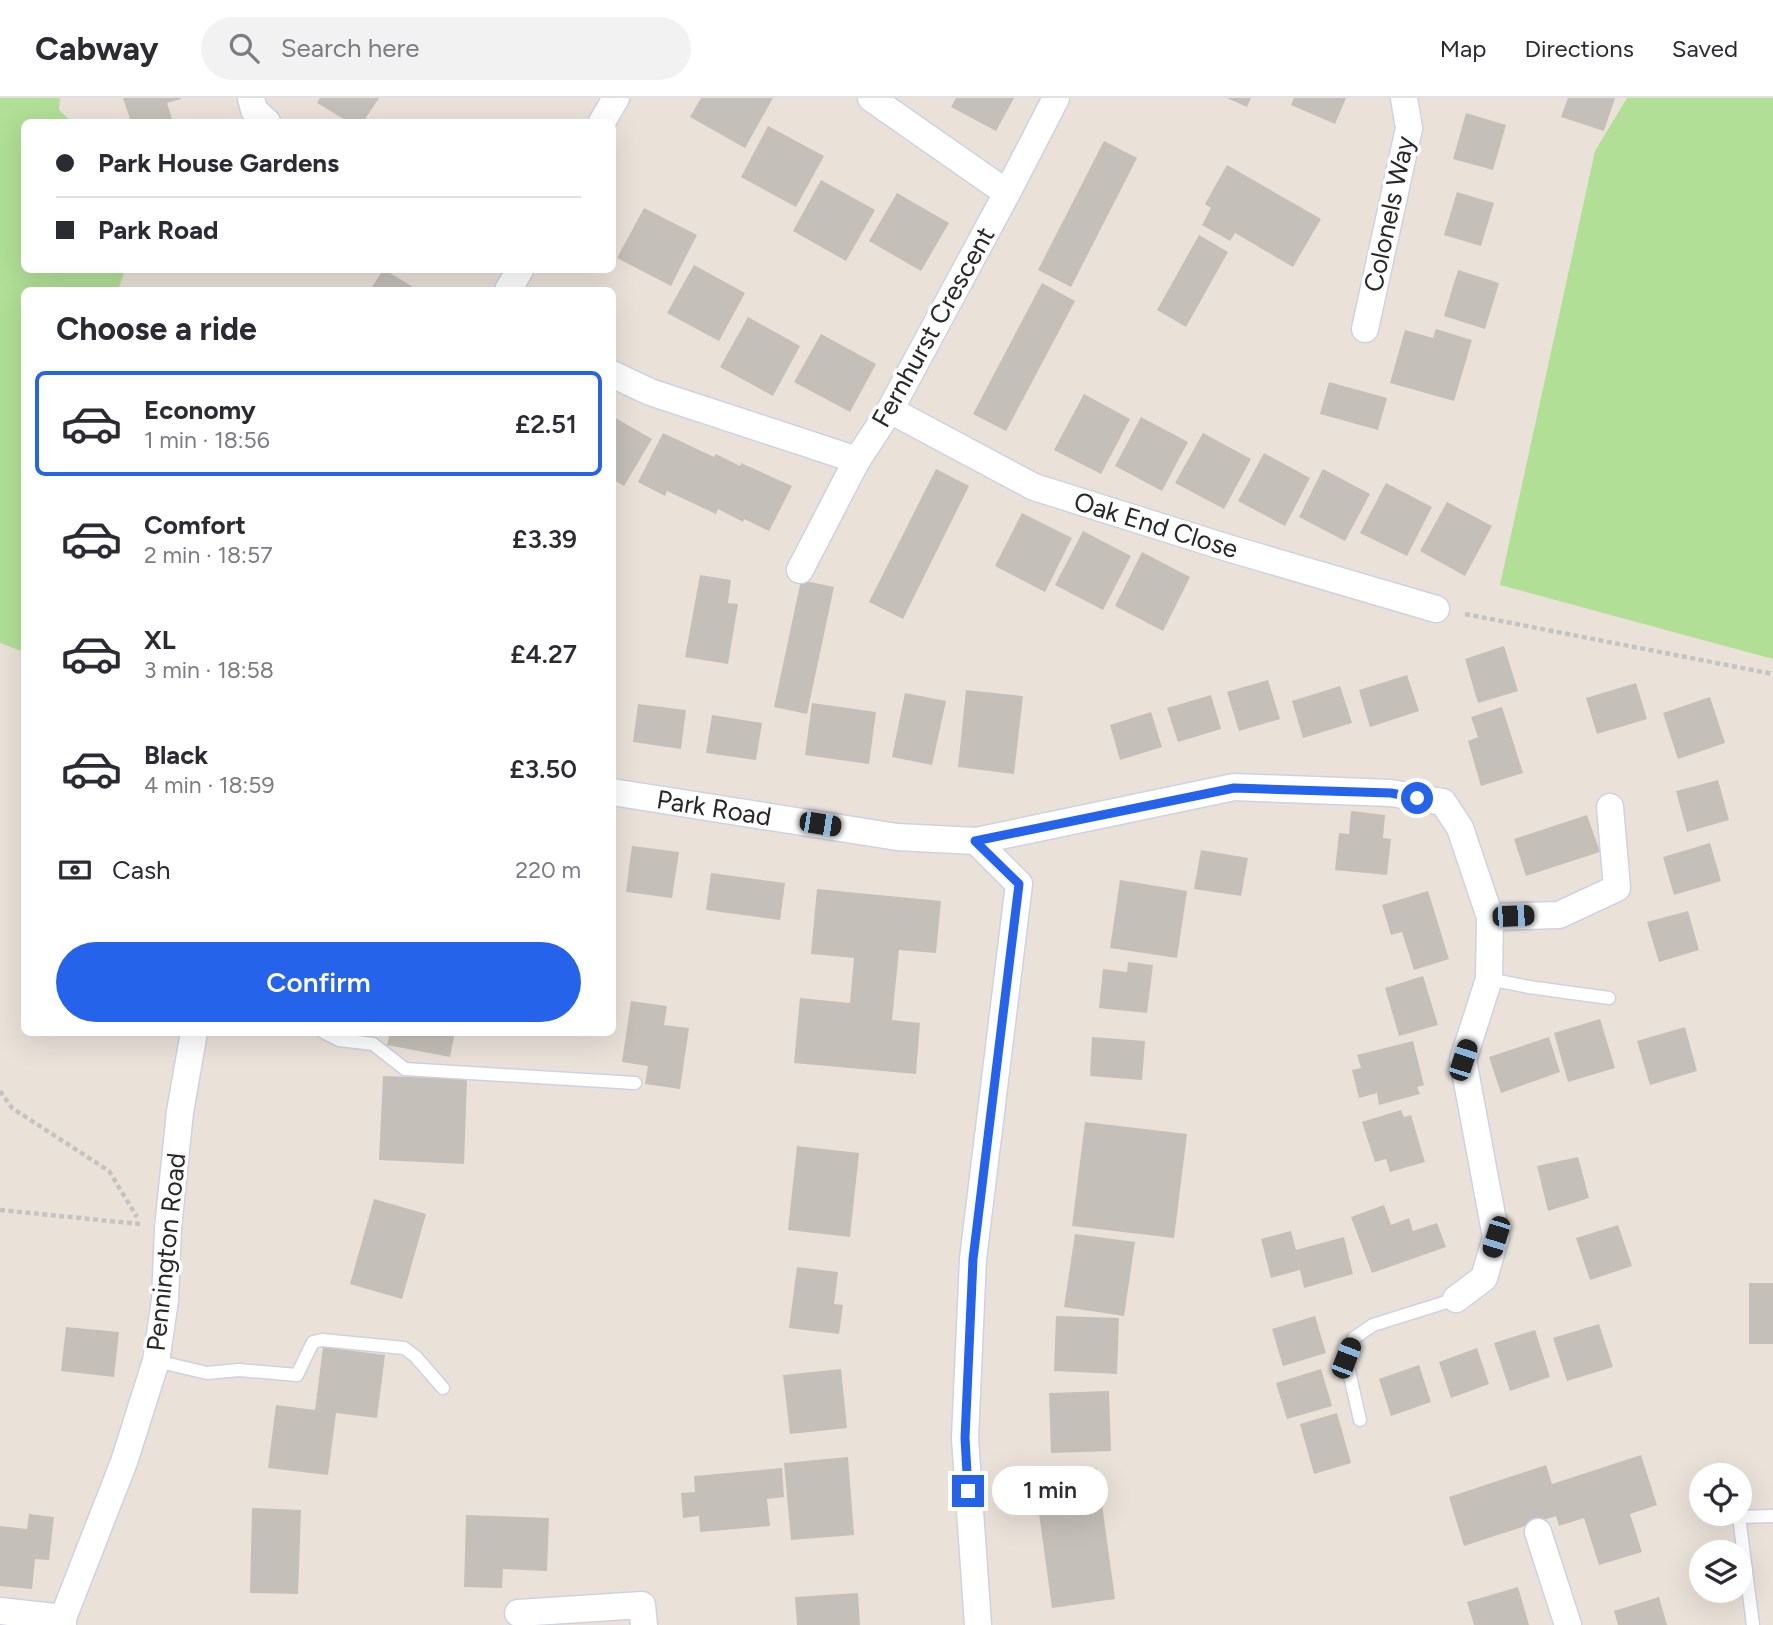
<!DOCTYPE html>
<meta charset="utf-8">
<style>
:root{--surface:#fff;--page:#f2f2f3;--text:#2b2b33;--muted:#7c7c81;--line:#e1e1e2;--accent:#2563eb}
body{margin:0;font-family:Figtree,sans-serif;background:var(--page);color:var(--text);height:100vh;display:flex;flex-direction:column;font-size:26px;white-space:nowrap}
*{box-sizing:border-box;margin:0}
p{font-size:23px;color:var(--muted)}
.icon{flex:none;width:38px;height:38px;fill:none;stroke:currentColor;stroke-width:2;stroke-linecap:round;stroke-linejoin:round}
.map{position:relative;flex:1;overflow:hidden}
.drawer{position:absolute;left:21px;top:189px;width:595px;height:749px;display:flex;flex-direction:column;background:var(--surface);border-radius:10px;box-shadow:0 7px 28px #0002}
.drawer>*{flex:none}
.guide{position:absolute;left:21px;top:21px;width:595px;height:154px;border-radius:10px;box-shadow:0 7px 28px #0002;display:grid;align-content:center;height:154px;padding:0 35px;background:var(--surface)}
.controls{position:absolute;left:1689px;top:1365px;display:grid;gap:14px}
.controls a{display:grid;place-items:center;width:63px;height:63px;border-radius:50%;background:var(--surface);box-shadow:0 7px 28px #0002;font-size:35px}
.end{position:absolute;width:32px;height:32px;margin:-16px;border:9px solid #2563eb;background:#fff;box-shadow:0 0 0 4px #fff}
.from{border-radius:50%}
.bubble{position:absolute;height:49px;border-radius:24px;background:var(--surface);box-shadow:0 7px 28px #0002;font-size:23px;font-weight:600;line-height:49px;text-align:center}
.car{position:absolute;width:21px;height:42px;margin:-21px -10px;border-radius:9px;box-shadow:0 0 5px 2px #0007;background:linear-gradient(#222 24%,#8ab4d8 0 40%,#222 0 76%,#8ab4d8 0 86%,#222 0)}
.guide b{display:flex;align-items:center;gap:24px;height:66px;font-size:26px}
.guide b+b{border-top:2px solid var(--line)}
.guide i{width:18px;height:18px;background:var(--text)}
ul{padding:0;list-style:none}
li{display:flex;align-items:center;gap:21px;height:105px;margin:0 14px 10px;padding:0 21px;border:4px solid transparent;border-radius:10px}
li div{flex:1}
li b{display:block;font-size:26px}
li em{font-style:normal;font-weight:600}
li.selected{border-color:var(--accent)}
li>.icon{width:63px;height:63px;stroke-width:1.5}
h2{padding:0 35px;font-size:32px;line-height:84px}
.pay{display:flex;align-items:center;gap:18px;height:77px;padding:0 35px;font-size:26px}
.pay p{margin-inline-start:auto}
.primary-button{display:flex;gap:14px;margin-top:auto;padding:14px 35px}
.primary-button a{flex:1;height:80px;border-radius:42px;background:var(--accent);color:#fff;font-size:28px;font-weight:600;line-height:80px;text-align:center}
header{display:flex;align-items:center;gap:42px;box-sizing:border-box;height:98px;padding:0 35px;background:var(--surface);border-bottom:2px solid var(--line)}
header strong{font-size:33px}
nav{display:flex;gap:38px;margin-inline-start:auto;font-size:24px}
.search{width:490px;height:63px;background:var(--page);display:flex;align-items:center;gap:18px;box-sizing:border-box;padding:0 24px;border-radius:38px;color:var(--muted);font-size:26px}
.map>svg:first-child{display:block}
.green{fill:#b1df96}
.building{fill:#c5bfb9}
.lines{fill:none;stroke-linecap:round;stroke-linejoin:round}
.service-casing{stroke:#ced2e0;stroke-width:15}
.minor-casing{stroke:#ced2e0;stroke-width:29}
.path{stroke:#c3c3c3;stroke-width:4.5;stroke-dasharray:5 3.5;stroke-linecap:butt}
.service{stroke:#fff;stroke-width:12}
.minor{stroke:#fff;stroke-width:26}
.route{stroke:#2563eb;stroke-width:9}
.labels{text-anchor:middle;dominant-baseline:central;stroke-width:7;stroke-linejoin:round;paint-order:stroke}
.street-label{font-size:26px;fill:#272727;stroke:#fff}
</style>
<header>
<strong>Cabway</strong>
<div class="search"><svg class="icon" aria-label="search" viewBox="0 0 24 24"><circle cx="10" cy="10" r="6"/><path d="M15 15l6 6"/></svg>Search here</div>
<nav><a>Map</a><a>Directions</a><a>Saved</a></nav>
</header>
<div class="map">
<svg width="1773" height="1527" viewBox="0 0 1773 1527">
<rect width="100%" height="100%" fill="#eae2d9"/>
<g class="green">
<polygon points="0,0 60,0 59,12 72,24 24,24 24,172 125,172 118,192 24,192 24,554 0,545"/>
<polygon points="1627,0 1773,0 1773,561 1500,487 1595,53"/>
</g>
<g class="building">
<polygon points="123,0 181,0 181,1 167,5 173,24 131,24"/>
<polygon points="320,0 379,0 363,24 349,24 317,5"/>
<polygon points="701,0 773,0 745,50 690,19"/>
<polygon points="956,0 1014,0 996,33 951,9"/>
<polygon points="1227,0 1251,0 1247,9"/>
<polygon points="1294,0 1346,0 1335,26 1291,7"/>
<polygon points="1568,0 1615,0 1604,33 1561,19"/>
<polygon points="1466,15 1506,27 1493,72 1453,61"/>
<polygon points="768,28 824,58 796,109 741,79"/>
<polygon points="1104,43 1137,60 1071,189 1038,172"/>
<polygon points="1227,67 1321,121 1293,169 1235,135 1230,143 1202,127 1211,110 1205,106"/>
<polygon points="821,82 875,112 846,163 793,133"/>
<polygon points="1457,94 1494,105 1481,148 1444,137"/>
<polygon points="897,95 949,125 921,173 869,143"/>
<polygon points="644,110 697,137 671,188 617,160"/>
<polygon points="1199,137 1228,154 1186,229 1157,212"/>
<polygon points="694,167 745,195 719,243 667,215"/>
<polygon points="383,172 385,172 418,192 370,192"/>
<polygon points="1458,172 1499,185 1485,231 1444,218"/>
<polygon points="1042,185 1075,203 1006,333 973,316"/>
<polygon points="748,219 800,248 773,298 720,269"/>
<polygon points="1436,231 1472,242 1454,303 1390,285 1405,232 1433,240"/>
<polygon points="821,236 876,266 850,314 794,284"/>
<polygon points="1329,284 1387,300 1378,332 1320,316"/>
<polygon points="1084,296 1130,321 1101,376 1054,352"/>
<polygon points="612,318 652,341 624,388 612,381"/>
<polygon points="1141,319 1188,344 1162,393 1115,368"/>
<polygon points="663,335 714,359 716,356 740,368 741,365 792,388 769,433 744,421 743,424 718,411 716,416 667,393 665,398 638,384"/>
<polygon points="1203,335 1251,361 1224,411 1175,385"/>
<polygon points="1264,355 1310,380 1285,428 1238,403"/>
<polygon points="936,371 969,388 903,521 869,504"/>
<polygon points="1323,371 1370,396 1345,443 1299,419"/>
<polygon points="1386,385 1432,409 1407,458 1360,435"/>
<polygon points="1447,404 1492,428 1465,478 1420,453"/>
<polygon points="1022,415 1072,440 1045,494 995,468"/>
<polygon points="1083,433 1131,458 1103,512 1055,487"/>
<polygon points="1142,454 1190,479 1163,533 1115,508"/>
<polygon points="700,477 731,482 728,505 738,506 728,566 685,559"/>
<polygon points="801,482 834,489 807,616 774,609"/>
<polygon points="1504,548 1518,593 1478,605 1465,561"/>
<polygon points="1407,577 1419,613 1370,629 1359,592"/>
<polygon points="1268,582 1280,621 1239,633 1227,594"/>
<polygon points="1636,585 1647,621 1597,636 1586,600"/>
<polygon points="1340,588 1352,625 1303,640 1292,603"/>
<polygon points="966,592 1023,598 1014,676 958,669"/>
<polygon points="905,595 946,603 932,667 892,659"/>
<polygon points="1211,597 1221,631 1178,644 1167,610"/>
<polygon points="1710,599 1725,645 1678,661 1663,615"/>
<polygon points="812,605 876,614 869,666 805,657"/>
<polygon points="638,606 686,612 681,651 633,644"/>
<polygon points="1502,609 1523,675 1481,688 1468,643 1478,639 1471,619"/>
<polygon points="1151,614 1162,649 1120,662 1110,627"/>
<polygon points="712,617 762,625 756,662 706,655"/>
<polygon points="1718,682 1729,722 1687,734 1676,693"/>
<polygon points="1351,713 1385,717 1383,740 1391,741 1387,777 1335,772 1339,735 1349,736"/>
<polygon points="1587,717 1600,754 1526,778 1514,741"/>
<polygon points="1710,745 1721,783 1674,797 1663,759"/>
<polygon points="632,748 679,754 672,800 626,794"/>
<polygon points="1201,752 1248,760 1241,798 1194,791"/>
<polygon points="711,775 785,785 780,822 706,812"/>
<polygon points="1120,782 1187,793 1177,860 1110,850"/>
<polygon points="817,791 941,803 936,855 899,852 892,922 920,925 916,976 794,965 800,900 850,905 854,860 811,856"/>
<polygon points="1428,793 1449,861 1414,872 1402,834 1391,837 1382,807"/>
<polygon points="1688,813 1699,852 1659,864 1647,824"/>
<polygon points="1128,864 1153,867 1147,915 1099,910 1103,871 1127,874"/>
<polygon points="1423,878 1438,927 1399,938 1385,890"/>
<polygon points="631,903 667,908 664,927 689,930 680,991 645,986 648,968 622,964"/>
<polygon points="1600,921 1615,970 1568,984 1554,935"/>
<polygon points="1685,929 1697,973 1650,987 1637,943"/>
<polygon points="390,934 455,934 450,959 387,947"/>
<polygon points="1092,939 1145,943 1142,982 1090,978"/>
<polygon points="1549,939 1560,974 1501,995 1489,959"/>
<polygon points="1413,943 1424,987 1417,989 1420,996 1379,1007 1377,995 1359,1000 1352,972 1361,970 1357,957"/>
<polygon points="383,978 467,981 464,1066 379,1062"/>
<polygon points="1401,1012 1404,1019 1411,1017 1425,1064 1390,1074 1386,1061 1375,1064 1362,1024"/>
<polygon points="1085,1024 1187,1036 1174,1140 1072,1128"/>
<polygon points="797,1048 859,1055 850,1139 788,1132"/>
<polygon points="1578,1059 1589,1100 1548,1113 1537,1068"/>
<polygon points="374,1101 426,1116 402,1201 350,1186"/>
<polygon points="1384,1107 1391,1127 1409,1120 1413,1133 1437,1125 1446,1149 1372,1175 1351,1119"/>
<polygon points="1618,1127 1632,1168 1590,1182 1576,1140"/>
<polygon points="1291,1133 1296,1152 1344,1139 1353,1176 1304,1190 1300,1172 1271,1180 1261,1141"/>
<polygon points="1075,1136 1135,1144 1124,1218 1064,1209"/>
<polygon points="797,1169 838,1174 834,1206 843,1207 839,1236 789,1230"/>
<rect x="1749" y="1185" width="24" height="61"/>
<polygon points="1056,1218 1119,1220 1117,1276 1054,1273"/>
<polygon points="1315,1218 1326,1255 1283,1268 1272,1231"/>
<polygon points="1599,1226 1613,1269 1567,1283 1553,1240"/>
<polygon points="66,1229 119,1234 114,1279 61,1273"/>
<polygon points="1535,1232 1550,1279 1510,1293 1494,1245"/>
<polygon points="323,1249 385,1257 377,1320 336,1315 328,1377 268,1370 276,1307 315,1312"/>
<polygon points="1477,1250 1489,1286 1451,1300 1439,1264"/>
<polygon points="1419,1267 1431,1304 1391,1318 1379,1281"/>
<polygon points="841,1271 847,1330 790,1336 783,1277"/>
<polygon points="1321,1271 1332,1308 1287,1321 1276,1285"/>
<polygon points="1109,1293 1111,1353 1051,1355 1049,1295"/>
<polygon points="1337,1315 1351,1365 1314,1376 1300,1326"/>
<polygon points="1641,1357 1657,1407 1630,1416 1642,1454 1599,1467 1584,1420 1559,1428 1556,1418 1464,1448 1449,1399 1546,1367 1552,1386"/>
<polygon points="848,1359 854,1437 791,1442 784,1365"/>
<polygon points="782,1370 784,1399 767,1401 770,1428 700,1434 699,1418 683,1420 681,1395 695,1394 694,1378"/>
<polygon points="1097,1370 1115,1501 1052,1510 1034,1379"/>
<polygon points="252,1410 301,1412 298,1496 250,1495"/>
<polygon points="29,1416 54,1419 49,1462 35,1461 32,1491 0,1488 0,1428 27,1431"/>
<polygon points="466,1417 549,1420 547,1473 503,1471 502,1490 464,1489"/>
<polygon points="1518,1489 1529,1527 1474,1527 1467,1504"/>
<polygon points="858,1495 860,1527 797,1527 795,1499"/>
<polygon points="1659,1499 1667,1527 1618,1527 1614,1513"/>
</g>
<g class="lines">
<g class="service-casing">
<g id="service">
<polyline points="1489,881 1529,889 1609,900"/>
<polyline points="323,934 339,942 373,946 405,971 635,985"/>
<polyline points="156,1263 207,1275 239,1272 297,1277 313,1244 322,1242 404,1250 415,1258 443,1290"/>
<polyline points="1360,1322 1346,1260 1354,1240 1373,1227 1456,1201"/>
<polyline points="1753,1527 1739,1419 1773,1418"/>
</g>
</g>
<g class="minor-casing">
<g id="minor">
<polyline points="251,0 254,12 267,24"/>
<polyline points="871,0 1007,95"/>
<polyline points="602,24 616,0"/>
<polyline points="508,192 520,172"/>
<polyline points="1365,231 1409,30 1404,0"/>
<polyline points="612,276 650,294 857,362"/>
<polyline points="890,312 1034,389 1228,450 1436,511"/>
<polyline points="800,472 857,362 890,312 1007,95 1056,0"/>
<polyline points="612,694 897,739 976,743 1019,786 973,1161 965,1340 978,1527"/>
<polyline points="976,743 1234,689 1391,695 1443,704 1460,730 1490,819 1489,881 1463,962 1496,1139 1484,1180 1456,1201"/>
<polyline points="1490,819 1559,817 1617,790 1610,709"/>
<polyline points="1538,1434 1568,1527"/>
<polyline points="0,1513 63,1520"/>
<polyline points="518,1515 642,1507 644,1527"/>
<polyline points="63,1527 63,1520 124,1364 156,1263 165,1202 168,1130 180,1014 194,934"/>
</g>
</g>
<g class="path">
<polyline points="1465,516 1773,576"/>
<polyline points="0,993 12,1010 109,1073 137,1119"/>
<polyline points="0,1112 140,1126"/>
</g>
<use href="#service" class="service"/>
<use href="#minor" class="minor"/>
</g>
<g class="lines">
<polyline class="route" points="968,1393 965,1340 973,1161 1019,786 975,743 1234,690 1391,695 1417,700"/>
</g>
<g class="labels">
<g class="street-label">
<text transform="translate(1389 116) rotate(-78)">Colonels Way</text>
<text transform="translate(933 229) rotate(-61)">Fernhurst Crescent</text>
<text transform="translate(1156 427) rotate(17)">Oak End Close</text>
<text transform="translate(714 710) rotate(9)">Park Road</text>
<text transform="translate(166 1154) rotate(-84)">Pennington Road</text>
</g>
</g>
</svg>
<div class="controls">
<a><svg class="icon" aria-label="locate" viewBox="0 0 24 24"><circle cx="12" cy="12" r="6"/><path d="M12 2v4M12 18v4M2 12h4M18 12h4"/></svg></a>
<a><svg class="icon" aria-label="layers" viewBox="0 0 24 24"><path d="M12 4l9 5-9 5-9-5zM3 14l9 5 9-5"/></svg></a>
</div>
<i class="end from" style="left:1417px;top:700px"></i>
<i class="end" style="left:968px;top:1393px"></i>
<div class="bubble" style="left:992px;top:1368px;width:116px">1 min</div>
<i class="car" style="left:820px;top:726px;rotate:99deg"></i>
<i class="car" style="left:1513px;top:818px;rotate:88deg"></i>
<i class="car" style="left:1463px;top:962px;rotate:18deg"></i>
<i class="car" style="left:1496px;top:1139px;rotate:197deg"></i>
<i class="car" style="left:1346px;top:1260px;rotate:21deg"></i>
<div class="guide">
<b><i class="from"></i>Park House Gardens</b>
<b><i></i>Park Road</b>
</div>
<section class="drawer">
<h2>Choose a ride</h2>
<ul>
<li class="selected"><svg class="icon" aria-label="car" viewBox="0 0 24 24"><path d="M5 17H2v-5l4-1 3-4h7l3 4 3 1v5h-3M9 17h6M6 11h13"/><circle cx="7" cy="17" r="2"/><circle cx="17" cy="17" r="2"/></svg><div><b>Economy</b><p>1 min · 18:56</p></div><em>£2.51</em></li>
<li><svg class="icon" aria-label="car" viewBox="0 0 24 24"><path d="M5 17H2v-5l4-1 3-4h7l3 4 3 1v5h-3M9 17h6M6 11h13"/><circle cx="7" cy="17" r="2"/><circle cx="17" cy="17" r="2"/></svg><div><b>Comfort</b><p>2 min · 18:57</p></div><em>£3.39</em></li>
<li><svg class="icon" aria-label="car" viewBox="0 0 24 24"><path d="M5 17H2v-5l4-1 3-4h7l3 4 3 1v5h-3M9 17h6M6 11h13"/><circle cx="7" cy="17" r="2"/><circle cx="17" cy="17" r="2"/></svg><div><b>XL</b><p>3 min · 18:58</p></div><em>£4.27</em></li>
<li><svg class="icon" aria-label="car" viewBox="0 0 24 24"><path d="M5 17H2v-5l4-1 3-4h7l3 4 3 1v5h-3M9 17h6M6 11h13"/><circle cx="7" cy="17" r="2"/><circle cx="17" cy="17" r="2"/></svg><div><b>Black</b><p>4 min · 18:59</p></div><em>£3.50</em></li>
</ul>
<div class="pay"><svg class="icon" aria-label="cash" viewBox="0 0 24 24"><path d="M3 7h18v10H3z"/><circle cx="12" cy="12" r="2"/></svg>Cash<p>220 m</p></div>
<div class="primary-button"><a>Confirm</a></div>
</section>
</div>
